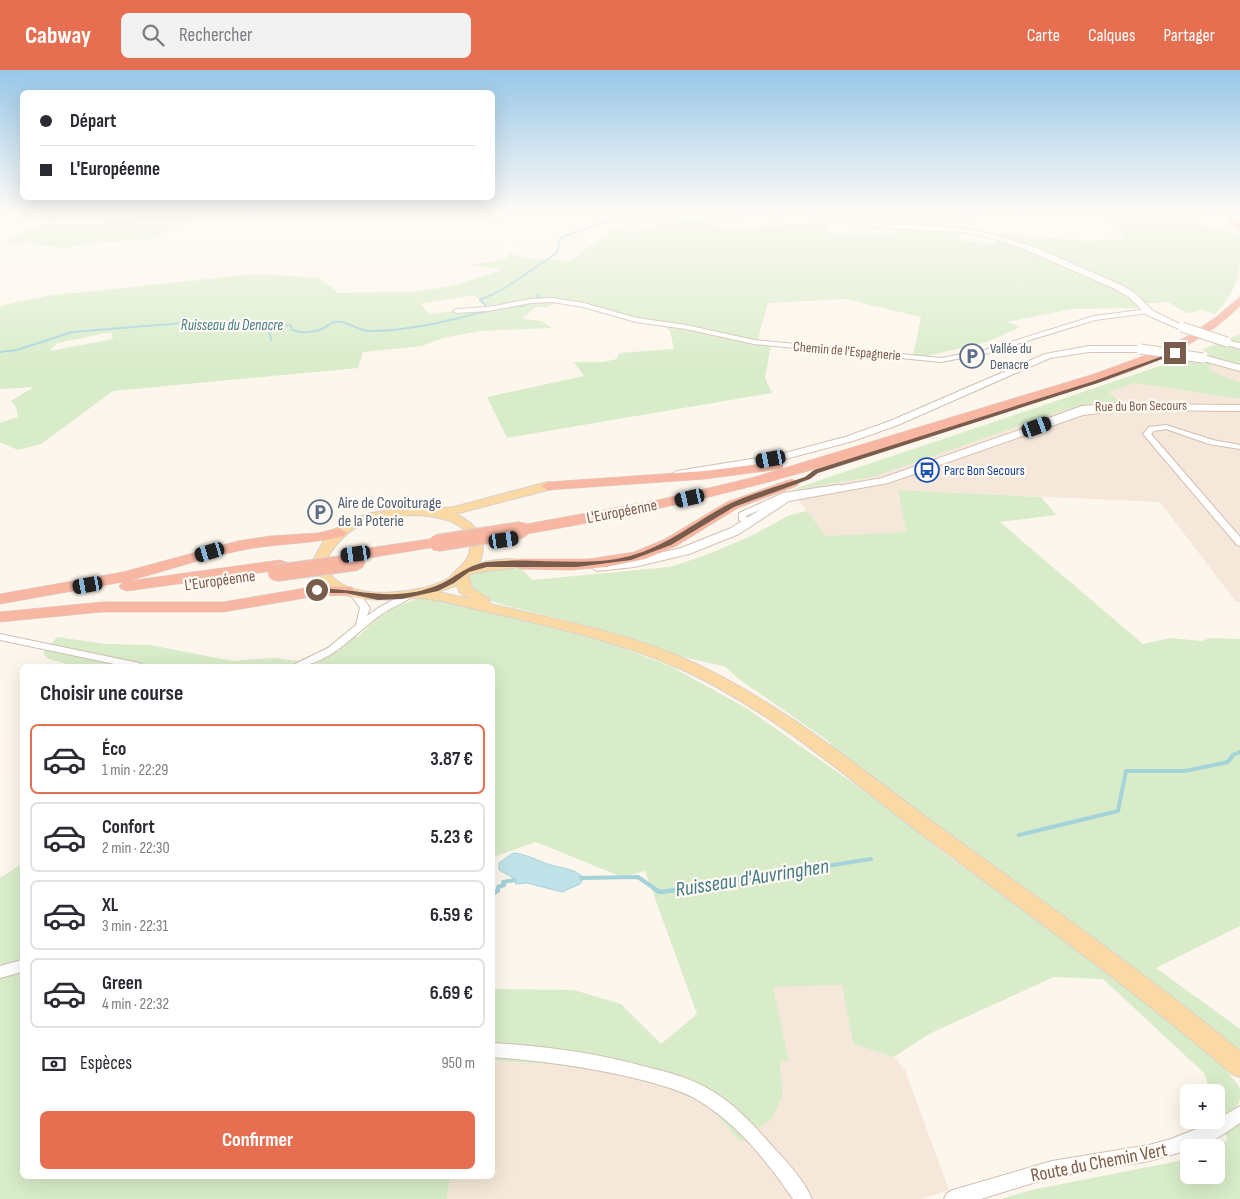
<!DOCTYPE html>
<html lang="fr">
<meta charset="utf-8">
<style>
:root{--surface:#fff;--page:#f2f2f3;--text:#2b2b33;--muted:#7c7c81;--line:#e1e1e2;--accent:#e76f51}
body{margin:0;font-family:"Sofia Sans Condensed",sans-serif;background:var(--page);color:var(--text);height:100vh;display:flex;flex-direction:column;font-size:19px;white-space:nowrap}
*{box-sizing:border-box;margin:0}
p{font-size:16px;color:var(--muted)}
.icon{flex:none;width:28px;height:28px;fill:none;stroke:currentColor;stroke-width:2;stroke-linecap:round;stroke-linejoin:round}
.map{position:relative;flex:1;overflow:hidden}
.side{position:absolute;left:20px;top:594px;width:475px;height:515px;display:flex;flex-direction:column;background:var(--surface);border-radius:8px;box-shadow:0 5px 20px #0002}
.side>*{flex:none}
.top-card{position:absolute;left:20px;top:20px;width:475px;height:110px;border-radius:8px;box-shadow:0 5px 20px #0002;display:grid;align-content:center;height:110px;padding:0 20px;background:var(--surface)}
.controls{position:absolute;left:1180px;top:1014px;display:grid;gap:10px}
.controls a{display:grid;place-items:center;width:45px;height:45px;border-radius:8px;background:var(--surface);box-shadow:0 5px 20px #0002;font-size:25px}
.end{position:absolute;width:22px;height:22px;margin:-11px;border:6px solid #7a5c4d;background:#fff;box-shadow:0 0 0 2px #fff}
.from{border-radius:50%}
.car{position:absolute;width:15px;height:30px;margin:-15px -8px;border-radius:6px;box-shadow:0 0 4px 1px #0007;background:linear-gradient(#222 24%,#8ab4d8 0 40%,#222 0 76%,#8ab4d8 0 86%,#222 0)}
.top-card b{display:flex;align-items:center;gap:18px;height:48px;font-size:19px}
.top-card b+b{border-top:1px solid var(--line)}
.top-card i{width:12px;height:12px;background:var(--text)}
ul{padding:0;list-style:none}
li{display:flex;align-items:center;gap:15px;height:70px;margin:0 10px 8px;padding:0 10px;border:2px solid var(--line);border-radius:8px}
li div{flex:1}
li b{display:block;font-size:19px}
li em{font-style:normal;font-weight:700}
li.on{border-color:var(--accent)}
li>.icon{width:45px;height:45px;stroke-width:1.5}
h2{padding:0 20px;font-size:22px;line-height:60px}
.pay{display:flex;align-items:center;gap:12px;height:55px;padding:0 20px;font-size:19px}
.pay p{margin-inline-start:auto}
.button{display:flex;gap:10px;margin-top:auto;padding:10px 20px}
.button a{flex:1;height:58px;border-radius:8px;background:var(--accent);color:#fff;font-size:20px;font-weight:700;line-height:58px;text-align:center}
header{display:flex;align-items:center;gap:30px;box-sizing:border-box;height:70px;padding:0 25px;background:var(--accent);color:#fff}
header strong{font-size:24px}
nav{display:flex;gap:28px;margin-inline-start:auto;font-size:18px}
.search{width:350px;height:45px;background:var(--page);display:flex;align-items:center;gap:12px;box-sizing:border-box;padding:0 18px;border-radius:8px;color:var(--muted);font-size:19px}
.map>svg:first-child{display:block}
.residential{fill:#f5e8da}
.green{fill:#d8ecc9;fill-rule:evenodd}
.water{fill:#bfe3e8;stroke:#a5d3da}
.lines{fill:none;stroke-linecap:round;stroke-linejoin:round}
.stream-far2{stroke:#a5d3da;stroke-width:2}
.stream-far1{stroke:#a5d3da;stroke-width:4}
.stream{stroke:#a5d3da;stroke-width:4.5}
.street-casing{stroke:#d1beb0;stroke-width:2}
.secondary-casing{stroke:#d6c0b0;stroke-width:2}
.primary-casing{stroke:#dad1cd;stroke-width:2}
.highway-casing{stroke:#dad1cd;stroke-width:1}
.street{fill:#fff;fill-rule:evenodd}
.secondary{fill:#fff;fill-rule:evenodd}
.primary{fill:#fbd9a5;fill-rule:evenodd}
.highway{fill:#f7b7a3;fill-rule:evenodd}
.secondary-bridge-casing{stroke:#d6c0b0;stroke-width:11;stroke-linecap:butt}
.highway-bridge-casing{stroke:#dad1cd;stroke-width:18;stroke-linecap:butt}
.secondary-bridge{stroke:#fff;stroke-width:9}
.highway-bridge{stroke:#f7b7a3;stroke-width:16}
.route{fill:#7a5c4d}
.labels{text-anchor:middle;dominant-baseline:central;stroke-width:4.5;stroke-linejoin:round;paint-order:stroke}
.far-service-label{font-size:14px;fill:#4e5e75;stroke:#fffaf3;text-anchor:start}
.far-street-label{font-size:14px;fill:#7a5c4d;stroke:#fffaf3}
.far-transit-label{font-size:14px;fill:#164399;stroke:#fffaf3;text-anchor:start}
.far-water-label{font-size:15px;font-style:italic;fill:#437c86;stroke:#fffaf3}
.service-label{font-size:16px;fill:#4e5e75;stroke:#fffaf3;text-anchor:start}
.street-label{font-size:16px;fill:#7a5c4d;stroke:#fffaf3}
.near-street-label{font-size:19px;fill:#7a5c4d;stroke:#fffaf3}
.near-water-label{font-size:21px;font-style:italic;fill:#437c86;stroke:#fffaf3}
</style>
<header>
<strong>Cabway</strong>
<div class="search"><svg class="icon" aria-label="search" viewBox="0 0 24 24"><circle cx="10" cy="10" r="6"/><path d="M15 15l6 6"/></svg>Rechercher</div>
<nav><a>Carte</a><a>Calques</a><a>Partager</a></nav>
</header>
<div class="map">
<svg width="1240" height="1129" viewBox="0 0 1240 1129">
<rect width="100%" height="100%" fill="#fdf6ec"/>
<g class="residential">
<polygon points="1211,292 1240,300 1240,312 1215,303 1210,299"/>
<polygon points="1135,313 1240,329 1240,532 1236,532 1160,432 898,420 906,462 826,466 791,420 873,407 1068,339 1089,334 1118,332 1108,322"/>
<polygon points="842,915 853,974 894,987 905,1000 949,1120 921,1129 447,1129 450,1106 492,1106 493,991 548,994 607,1002 667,1018 705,1033 741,1072 783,1025 780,990 788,991 773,917"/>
</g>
<g class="green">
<polygon points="167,142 208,142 154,168 72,176 73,178 67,179 28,173 3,174 25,160 52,152 67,155 92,154"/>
<path d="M604,142h123l-19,13 28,2 89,-3 6,10 65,1 -1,-6 67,2 -5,9 32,4 15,-3 -17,-8h3l97,8 35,-2v-10l-20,-11 -6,-6h112l1,3h-21c14,16 32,12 50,19l2,4c0,40 0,47 -25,76l-13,-4 -15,3 -19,-11 -30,2 2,4 -68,1 -65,13 13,5 -33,15 -64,15 -10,-1 8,-39 -76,-18 -77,4 -11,39 14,3 -6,33 7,15 -265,45 -20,-41 97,-21 -10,-14h29l14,-3 2,-6 55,-4 -4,-18 -6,-5 -105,-25 -11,6h-12l-14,12 20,2 10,7 -72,3 -37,7 -21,8 -59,6 -5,16 -245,23 -72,53 -23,6 -18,-8v-19l18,-6 -2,-10 -5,-6 23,-14 -34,2v-83l47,-10 208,-22 65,4 18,15 75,-1 39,-6 50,-16 -31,-5 35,-6 3,-6 19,6 44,2 13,-12 23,-13v-6c11,-5 16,-1 26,3l36,-12 -2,-2 -44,-3zM474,225l16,12 -60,7 -10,-10zM111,262l2,7 -63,12 7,-8z"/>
<polygon points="1240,264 1240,300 1211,293 1210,299 1215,303 1240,312 1240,329 1135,313 1109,322 1119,332 1089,334 1068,339 873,407 791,420 1166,294 1180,290 1202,292 1209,284 1202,280"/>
<path d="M898,420l143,7 15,18 -56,7 143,122 27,-6 31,3 10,-3 29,1v287l-84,42 84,61v26l-410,-305 1,-7 -95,-66 -10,-10 -47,-11 -37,-14 -85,-24 -54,-13 -20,-7 -13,-9 -4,-11c17,-13 35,-10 56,-9l10,11 138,-13 36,-12 43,-18 41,-22 17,-4 19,25 80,-4z"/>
<path d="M418,529h14l77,17 99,26 64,25 74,41 120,84 86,67 176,124 74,56 38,49v11l-4,10 4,13v77h-240l36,-10 153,-30v16h27l-1,-28 13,-7 -12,-29v-19h-6l-6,-19 -101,-94 -49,-2 -125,57 -35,23 -41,-13 -11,-59 -69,2 16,74h-9l3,34 -11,23 -31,24 -36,-39 -38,-15 -60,-16 -59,-8 -55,-3v-72l81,1 47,14 40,40 36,-30 -52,-143 -23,6 -86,-35 -43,15 -1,-191h-420l-25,-8 -4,-5 14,-16 49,7 44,1 83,16 40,-3 26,3 25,-12 21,-16 13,4c17,-19 35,-31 60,-38z"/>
<polygon points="22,794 22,1106 450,1106 447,1129 0,1129 0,808"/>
</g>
<path class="water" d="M513,783c14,1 24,8 38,12 12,4 23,3 33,13l-4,6 -18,8 -35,-9 -11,1 -4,-7 -13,-7v-7z"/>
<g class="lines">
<g class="stream-far2">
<polyline points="510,236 522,236 539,227 537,225"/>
<polyline points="268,257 271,270"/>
<path d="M0,282l17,-2 55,-18 111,-9 85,4 23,-2 1,5c9,3 21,3 30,-1 5,-2 8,-7 14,-7 10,-2 22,9 33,9 40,0 79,-10 118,-20v-4l-7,-7 22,-10 55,-37 3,-15 49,-18 14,-2 68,4 24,-1 26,-5v-4l35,5 9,-1 -8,-4"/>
</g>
<g class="stream-far1">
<polyline points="1019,765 1118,741 1126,701 1185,701 1228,692 1233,685 1240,682"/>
<polyline points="581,808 638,807 658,821"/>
<polyline points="498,821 498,817 504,815 503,812 515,810"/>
<polyline points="668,821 871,789"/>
</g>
<g class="stream">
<polyline points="656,820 660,822 676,820"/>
<polyline points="493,824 498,820"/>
</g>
<g class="street-casing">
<g id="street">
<polygon points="993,142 1013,142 924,151 868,151 866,155 862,154 866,149 924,149"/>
<polygon points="552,228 584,233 637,248 686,255 754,270 941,288 985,280 1094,246 1148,239 1151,241 1148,243 1095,250 988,283 941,292 754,274 686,259 636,252 583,237 552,232 531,233 488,241 456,243 453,241 456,239 488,237 531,229"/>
<polygon points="1124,333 1127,333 1127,337 1083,340 1028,360 1025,360 1021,358 1082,336"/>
<polygon points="1166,355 1213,370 1240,375 1240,379 1209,374 1166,359 1154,361 1151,364 1240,467 1240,476 1237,475 1143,364 1149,357"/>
<polygon points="837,415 840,415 840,419 788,427 746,446 747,448 754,452 753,454 747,454 739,450 739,443 783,423"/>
<path d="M355,521l3,1 12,16 -3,8 11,-8 26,-14 3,-1 5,3c-7,7 -18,10 -27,16 -30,19 -53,54 -91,54l1,-2 33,-16 28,-23 4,-17 -10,-14z"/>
<polygon points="0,564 139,593 144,596 124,596 0,570"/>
<polygon points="22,890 22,902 0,908 0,896"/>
<path d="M492,973c53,3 104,10 155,24 20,5 40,10 58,20 27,14 48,37 68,60 14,15 31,33 39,52h-19c-26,-38 -57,-77 -97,-100 -16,-9 -33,-13 -50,-18 -51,-13 -101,-20 -154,-24z"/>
<path d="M1240,1036v17c-14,9 -34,25 -51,25v2l-40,11 -97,16 -71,22h-37l3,-6 6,-3 99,-29 97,-16 22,-6 40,-16z"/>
</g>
</g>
<g class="secondary-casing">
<g id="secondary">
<polygon points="784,142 802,142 882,154 963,158 995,165 1037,178 1121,215 1135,223 1153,241 1186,257 1179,259 1147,245 1129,227 1115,219 1031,182 991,168 963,162 882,158"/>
<polygon points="1224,270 1240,273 1240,279 1224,274"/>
<polygon points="1089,276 1140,276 1144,279 1140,282 1089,282 1050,288 898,355 853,371 778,391 677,407 672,404 677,401 777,385 845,367 890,351 1045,284"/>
<polygon points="1203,285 1240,295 1240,301 1200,290 1198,288"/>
<polygon points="1120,334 1240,335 1240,341 1120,340 1083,345 888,413 789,431 739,464 689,484 634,497 597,501 591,497 597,493 634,489 681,478 731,458 782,426 882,408 1077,340"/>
</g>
</g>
<g class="primary-casing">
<path id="primary" d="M548,412l4,1 2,3 -2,3 -97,25c21,9 35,27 24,49 11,-2 40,-8 48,1 -5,6 -46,5 -59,11l4,13 17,11 1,5c69,16 140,29 204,59 88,41 163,103 240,160 103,75 208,147 306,228v26l-8,-3c-100,-86 -207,-162 -312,-241 -76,-58 -151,-124 -239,-164 -76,-34 -159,-48 -239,-68 -9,-1 -18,-3 -27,-3 -29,2 -75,6 -96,-19 -4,-5 -5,-13 -6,-19l13,-23 9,-8 31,-15 39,-7 30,2 19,-2zM416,445c19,1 54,5 54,31 0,9 -3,14 -9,20 -5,4 -9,10 -14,13 -26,15 -95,23 -116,-4 -3,-4 -3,-11 -5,-15 22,-38 48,-44 90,-45zM457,515l3,8 10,6 -32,-7z"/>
</g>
<g class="highway-casing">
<g id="highway">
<polygon points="1221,142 1230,142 1240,153 1240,161"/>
<path d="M1240,227v9c-63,63 -160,80 -242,106 -67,21 -133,44 -201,62 -91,26 -183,45 -276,61l-8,-5 8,-5 137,-25 97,-23 339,-103 66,-24 30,-15 26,-18z"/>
<polygon points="776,392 781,393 783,396 781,399 705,409 548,420 541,416 548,412 705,401"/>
<polygon points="792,409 799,413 797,416 738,438 676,476 645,489 606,497 571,500 520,499 512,494 520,489 589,489 634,482 665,469 727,432"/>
<path d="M339,458l8,5 -3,3c-35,9 -71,7 -106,15 -37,8 -73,20 -110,30l152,-21 6,2 2,3 -8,5 -153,21 -6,-2 -2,-3 4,-4 -123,22v-10l123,-22 115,-31 32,-5 48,-3z"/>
<polygon points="437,468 442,470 445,473 442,476 356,490 348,485 356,480"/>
<polygon points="317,516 352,517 354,521 352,525 317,526 223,542 102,542 0,552 0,542 102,532 223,532"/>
</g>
</g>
<use href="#street" class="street"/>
<use href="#secondary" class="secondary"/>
<use href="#primary" class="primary"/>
<use href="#highway" class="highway"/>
<g class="secondary-bridge-casing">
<g id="secondary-bridge">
<polyline points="1182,257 1227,272"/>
<polyline points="1140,279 1203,288"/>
</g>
</g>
<g class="highway-bridge-casing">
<g id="highway-bridge">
<polyline points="437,473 521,460"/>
<polyline points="276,503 357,492"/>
</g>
</g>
<use href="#secondary-bridge" class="secondary-bridge"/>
<use href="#highway-bridge" class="highway-bridge"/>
</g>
<linearGradient id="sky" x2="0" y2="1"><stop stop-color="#97c7e8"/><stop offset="0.47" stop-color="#fefbf6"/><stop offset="1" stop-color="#fefbf6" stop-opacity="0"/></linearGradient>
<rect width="1240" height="300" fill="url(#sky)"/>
<path class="route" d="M1174,282l4,1 -80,30 -280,90 -8,6 -76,28 -63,38 -40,15 -54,7h-90l-18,5 -15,11 -16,8 -36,8 -24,1 -32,-7h-29l-4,-3 4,-2c42,1 74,14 116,-1 19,-6 32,-22 54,-25 47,-5 96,6 143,-6 37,-10 65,-34 97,-51 24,-12 53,-19 78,-28l9,-7 280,-89z"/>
<defs>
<g id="parking-ring" transform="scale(1.25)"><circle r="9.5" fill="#fffaf3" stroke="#5c6f8a" stroke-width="1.5"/><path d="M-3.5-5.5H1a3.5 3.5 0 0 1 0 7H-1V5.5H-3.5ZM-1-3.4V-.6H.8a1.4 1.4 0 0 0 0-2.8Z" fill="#5c6f8a"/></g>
<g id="bus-ring" transform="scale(1.25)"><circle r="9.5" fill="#fffaf3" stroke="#1a4fb4" stroke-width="1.5"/><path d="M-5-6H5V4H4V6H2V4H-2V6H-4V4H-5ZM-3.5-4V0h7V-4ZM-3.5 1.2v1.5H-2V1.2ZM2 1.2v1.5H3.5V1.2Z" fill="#1a4fb4"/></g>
</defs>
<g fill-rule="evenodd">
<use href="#parking-ring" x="972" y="286"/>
<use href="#bus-ring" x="927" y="400"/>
<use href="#parking-ring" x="320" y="442"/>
</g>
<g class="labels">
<g class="far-service-label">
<text x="990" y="278">Vallée du<tspan x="990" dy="16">Denacre</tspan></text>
</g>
<g class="far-street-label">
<text transform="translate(847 281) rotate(5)">Chemin de l'Espagnerie</text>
<text transform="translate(1141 336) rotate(-1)">Rue du Bon Secours</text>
</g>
<g class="far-transit-label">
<text x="944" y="400">Parc Bon Secours</text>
</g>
<g class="far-water-label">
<text x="232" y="255">Ruisseau du Denacre</text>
</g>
<g class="service-label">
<text x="338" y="433">Aire de Covoiturage<tspan x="338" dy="18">de la Poterie</tspan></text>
</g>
<g class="street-label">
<text transform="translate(622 442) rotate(-11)">L'Européenne</text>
<text transform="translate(220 511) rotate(-8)">L'Européenne</text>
</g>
<g class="near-street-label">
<text transform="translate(1099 1093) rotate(-11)">Route du Chemin Vert</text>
</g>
<g class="near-water-label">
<text transform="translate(752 808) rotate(-9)">Ruisseau d'Auvringhen</text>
</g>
</g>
</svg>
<div class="controls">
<a>+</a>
<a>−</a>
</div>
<i class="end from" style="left:317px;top:520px"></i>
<i class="end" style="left:1175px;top:283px"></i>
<i class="car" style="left:1037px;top:357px;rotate:70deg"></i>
<i class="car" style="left:771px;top:389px;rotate:259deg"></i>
<i class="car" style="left:690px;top:428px;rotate:257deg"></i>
<i class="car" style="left:504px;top:470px;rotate:81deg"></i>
<i class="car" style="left:210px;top:482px;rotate:253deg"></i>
<i class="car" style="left:356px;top:484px;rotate:262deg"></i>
<i class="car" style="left:88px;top:515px;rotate:260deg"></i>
<div class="top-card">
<b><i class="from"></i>Départ</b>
<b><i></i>L'Européenne</b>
</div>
<section class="side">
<h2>Choisir une course</h2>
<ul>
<li class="on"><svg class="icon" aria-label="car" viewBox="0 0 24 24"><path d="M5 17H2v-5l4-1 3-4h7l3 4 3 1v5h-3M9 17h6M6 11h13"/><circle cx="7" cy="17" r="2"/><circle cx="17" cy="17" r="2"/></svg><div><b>Éco</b><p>1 min · 22:29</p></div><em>3.87 €</em></li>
<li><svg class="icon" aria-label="car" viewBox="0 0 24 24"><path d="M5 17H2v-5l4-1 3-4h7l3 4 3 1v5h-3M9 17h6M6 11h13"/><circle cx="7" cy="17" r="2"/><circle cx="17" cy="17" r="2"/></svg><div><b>Confort</b><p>2 min · 22:30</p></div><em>5.23 €</em></li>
<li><svg class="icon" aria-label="car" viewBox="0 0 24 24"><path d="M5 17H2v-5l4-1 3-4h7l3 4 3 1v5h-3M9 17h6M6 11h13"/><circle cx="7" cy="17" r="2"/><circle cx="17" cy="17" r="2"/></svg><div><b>XL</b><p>3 min · 22:31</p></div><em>6.59 €</em></li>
<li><svg class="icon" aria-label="car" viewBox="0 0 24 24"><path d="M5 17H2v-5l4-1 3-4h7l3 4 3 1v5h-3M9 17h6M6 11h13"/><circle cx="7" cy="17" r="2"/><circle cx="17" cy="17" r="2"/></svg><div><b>Green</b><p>4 min · 22:32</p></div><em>6.69 €</em></li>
</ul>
<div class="pay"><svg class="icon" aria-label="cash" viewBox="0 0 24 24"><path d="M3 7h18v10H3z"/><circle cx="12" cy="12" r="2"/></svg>Espèces<p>950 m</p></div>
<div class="button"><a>Confirmer</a></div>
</section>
</div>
